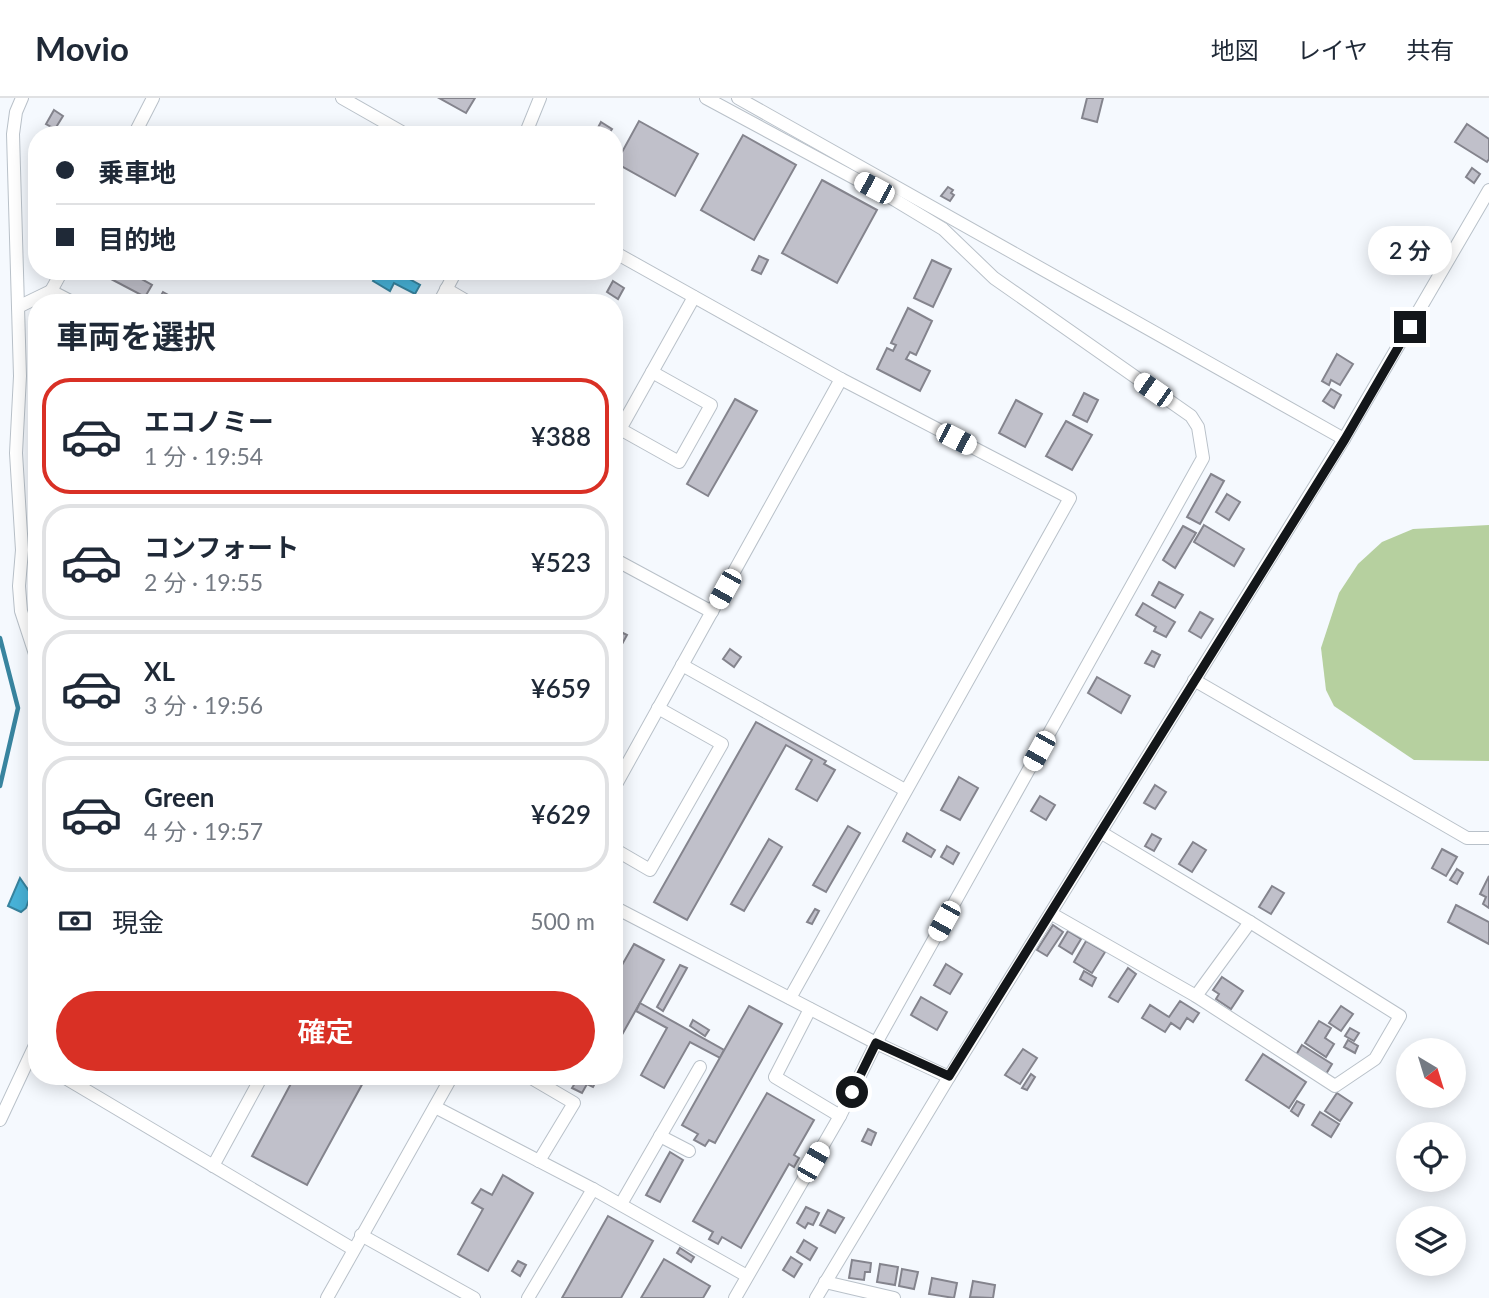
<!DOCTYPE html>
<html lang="ja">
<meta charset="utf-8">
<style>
:root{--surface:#fff;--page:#f2f2f3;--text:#1f2937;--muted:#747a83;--line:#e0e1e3;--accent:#d93025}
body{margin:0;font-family:Lato,"Noto Sans JP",sans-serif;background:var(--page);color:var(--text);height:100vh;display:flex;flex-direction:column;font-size:26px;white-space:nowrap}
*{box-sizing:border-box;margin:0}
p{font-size:23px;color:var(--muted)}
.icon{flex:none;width:38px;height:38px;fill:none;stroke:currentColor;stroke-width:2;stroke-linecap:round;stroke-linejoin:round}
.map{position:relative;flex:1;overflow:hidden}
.panel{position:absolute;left:28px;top:196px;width:595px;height:791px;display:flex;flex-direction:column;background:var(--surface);border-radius:28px;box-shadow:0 4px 18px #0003}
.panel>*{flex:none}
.guide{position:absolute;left:28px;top:28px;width:595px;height:154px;border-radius:28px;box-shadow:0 4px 18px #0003;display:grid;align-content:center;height:154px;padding:0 28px;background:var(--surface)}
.needle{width:46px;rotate:142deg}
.buttons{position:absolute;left:1396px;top:940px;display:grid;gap:14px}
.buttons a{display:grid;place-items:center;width:70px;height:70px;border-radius:50%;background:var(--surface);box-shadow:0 4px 18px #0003;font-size:35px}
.end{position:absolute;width:32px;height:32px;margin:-16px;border:9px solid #131619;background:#fff;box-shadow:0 0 0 4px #fff}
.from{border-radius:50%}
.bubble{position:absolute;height:49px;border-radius:24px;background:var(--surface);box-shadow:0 4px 18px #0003;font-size:23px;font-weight:600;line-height:49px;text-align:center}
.car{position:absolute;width:21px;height:42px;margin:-21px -10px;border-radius:9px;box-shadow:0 0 5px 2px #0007;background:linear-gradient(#fff 24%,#345 0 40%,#fff 0 76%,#345 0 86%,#fff 0)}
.guide b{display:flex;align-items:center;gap:24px;height:66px;font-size:26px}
.guide b+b{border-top:2px solid var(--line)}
.guide i{width:18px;height:18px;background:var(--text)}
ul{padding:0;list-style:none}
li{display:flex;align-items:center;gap:21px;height:116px;margin:0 14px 10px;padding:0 14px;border:4px solid var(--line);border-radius:28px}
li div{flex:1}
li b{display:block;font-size:26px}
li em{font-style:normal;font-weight:600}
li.selected{border-color:var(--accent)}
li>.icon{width:63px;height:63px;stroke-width:1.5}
h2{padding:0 28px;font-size:32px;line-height:84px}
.pay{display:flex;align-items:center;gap:18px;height:77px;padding:0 28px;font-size:26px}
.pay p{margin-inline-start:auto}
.action{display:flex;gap:14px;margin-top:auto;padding:14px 28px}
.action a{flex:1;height:80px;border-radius:42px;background:var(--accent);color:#fff;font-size:28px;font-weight:600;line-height:80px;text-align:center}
header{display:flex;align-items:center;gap:42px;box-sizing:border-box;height:98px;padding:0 35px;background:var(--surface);border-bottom:2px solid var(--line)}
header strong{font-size:33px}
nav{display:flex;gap:38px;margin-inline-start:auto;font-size:24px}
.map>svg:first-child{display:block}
.green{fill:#b6d09f}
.water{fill:#48b3d9;stroke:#38849f;stroke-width:2}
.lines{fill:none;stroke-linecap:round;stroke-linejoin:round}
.stream{stroke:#38849f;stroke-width:4.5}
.building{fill:#c0c0ca;stroke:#84848d;stroke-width:2}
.minor-casing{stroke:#b9c1c9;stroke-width:14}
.minor{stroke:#fff;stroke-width:12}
.route{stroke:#131619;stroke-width:9}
</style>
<header>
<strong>Movio</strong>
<nav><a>地図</a><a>レイヤ</a><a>共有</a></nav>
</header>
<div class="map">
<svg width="1489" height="1200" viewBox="0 0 1489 1200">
<rect width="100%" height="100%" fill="#f5f9fe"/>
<polygon class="green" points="1489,427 1489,663 1414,662 1334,608 1326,592 1321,550 1339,495 1358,466 1382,444 1413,431"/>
<g class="water">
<polygon points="379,173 395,173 420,187 415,196 394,185 390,193 373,183"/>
<polygon points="20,780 31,796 26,810 21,814 8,808"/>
</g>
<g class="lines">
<polyline class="stream" points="0,540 18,610 0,688"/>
</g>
<g class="building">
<polygon points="439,0 475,0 466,15"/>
<polygon points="1087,0 1103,0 1097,24 1082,20"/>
<polygon points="54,12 63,18 55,31 46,26"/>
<polygon points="639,23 698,56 675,98 616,65"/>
<polygon points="601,24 612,31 608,37 594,37"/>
<polygon points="1467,26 1489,41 1489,61 1487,64 1455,44"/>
<polygon points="743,37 796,67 754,142 701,112"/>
<polygon points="1472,70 1480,76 1474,85 1466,79"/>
<polygon points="822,82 877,112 837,185 782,155"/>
<polygon points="948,89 953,92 951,95 954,97 950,103 941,98"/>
<polygon points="759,158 768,162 761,176 752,172"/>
<polygon points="932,162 951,171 933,209 914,200"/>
<polygon points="115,173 127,173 152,187 145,199 111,181"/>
<polygon points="613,183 624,190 618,201 607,194"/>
<polygon points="163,194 181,204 181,205 158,203"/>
<polygon points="908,210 932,223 916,257 910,254 906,261 930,273 920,293 877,271 887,250 893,253 896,247 891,245"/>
<polygon points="1337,256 1353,266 1340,287 1331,282 1329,287 1322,283"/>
<polygon points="1331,291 1341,297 1334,310 1323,303"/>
<polygon points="1084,295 1098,302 1087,324 1073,317"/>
<polygon points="735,301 757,313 708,398 687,386"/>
<polygon points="1016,302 1042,316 1025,349 999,335"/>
<polygon points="1066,323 1092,337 1072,372 1046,358"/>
<polygon points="1211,376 1224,383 1200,426 1187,419"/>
<polygon points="1227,396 1240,404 1229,422 1216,414"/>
<polygon points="1204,427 1244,451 1234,468 1194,444"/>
<polygon points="1183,428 1196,435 1175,470 1163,462"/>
<polygon points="1159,484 1183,497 1175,510 1152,497"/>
<polygon points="1143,505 1175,524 1166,539 1154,533 1156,529 1136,517"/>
<polygon points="1200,514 1213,521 1201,540 1189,533"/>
<polygon points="619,533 627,537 621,548 614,545"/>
<polygon points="730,551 741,559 734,569 723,561"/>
<polygon points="1152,553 1160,557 1154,569 1145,565"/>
<polygon points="1097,579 1130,598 1121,615 1088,595"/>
<polygon points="756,624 826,663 824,666 835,672 817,703 796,691 812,662 786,647 687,822 654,804"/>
<polygon points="959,679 978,690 960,722 941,712"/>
<polygon points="1155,687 1166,694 1155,711 1144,705"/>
<polygon points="1040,698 1055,707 1046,722 1031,713"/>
<polygon points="848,728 860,735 826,794 813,787"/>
<polygon points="907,735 935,752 931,759 903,743"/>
<polygon points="1152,736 1161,741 1154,753 1145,748"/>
<polygon points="769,741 782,749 744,813 731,806"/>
<polygon points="1193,744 1206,752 1192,774 1179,766"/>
<polygon points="947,748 959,755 953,766 941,759"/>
<polygon points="1442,751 1457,759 1446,778 1432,770"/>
<polygon points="1457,771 1463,775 1457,786 1450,782"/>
<polygon points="1489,778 1489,810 1483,806 1486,799 1480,796"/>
<polygon points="1272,788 1284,795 1271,816 1259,809"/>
<polygon points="1456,807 1489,824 1489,846 1448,824"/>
<polygon points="815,811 819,813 812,826 807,824"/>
<polygon points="1053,827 1063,834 1047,858 1037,852"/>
<polygon points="1068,833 1081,841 1072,856 1059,848"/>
<polygon points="1086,843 1105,854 1092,875 1074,864"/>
<polygon points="634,846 664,862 614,951 614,881"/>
<polygon points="946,866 962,876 950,896 934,887"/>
<polygon points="680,867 687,870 663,913 657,909"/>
<polygon points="1128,870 1136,876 1118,904 1109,899"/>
<polygon points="1084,873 1096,880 1092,888 1080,881"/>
<polygon points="1222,879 1243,893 1231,911 1216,901 1219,896 1213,892"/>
<polygon points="921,899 947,914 937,932 911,917"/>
<polygon points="1180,903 1199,915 1193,924 1187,920 1180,931 1171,925 1165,934 1142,920 1150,907 1169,919"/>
<polygon points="640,905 724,952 720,960 690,944 664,990 641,977 667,930 636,913"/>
<polygon points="749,908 782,926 715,1045 709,1042 705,1048 694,1042 698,1036 682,1027"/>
<polygon points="1341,908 1353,916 1341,933 1329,925"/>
<polygon points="693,922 709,932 705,938 690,928"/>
<polygon points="1319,923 1331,930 1325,940 1334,946 1326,959 1305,945"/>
<polygon points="1350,930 1359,935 1354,943 1345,938"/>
<polygon points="1348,942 1358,948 1355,955 1344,949"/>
<polygon points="1302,947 1332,966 1326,976 1296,957"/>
<polygon points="1023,951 1037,960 1020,986 1005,977"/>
<polygon points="1263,956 1306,984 1289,1010 1246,982"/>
<polygon points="1031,976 1035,979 1027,992 1022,990"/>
<polygon points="295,978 360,978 365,981 307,1087 252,1058"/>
<polygon points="570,978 599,978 593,989 587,986 582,995 572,990 577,982"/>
<polygon points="767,995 814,1022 794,1057 799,1060 794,1069 789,1066 741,1150 722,1139 718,1146 709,1141 713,1134 693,1123"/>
<polygon points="1337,995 1352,1005 1340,1023 1325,1013"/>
<polygon points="1297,1003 1304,1007 1298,1018 1291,1013"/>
<polygon points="1320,1014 1339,1026 1331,1039 1312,1027"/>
<polygon points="868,1031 876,1035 871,1047 862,1043"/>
<polygon points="670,1054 683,1062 660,1104 646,1097"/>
<polygon points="503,1077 533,1095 488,1173 458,1156 483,1111 472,1105 481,1091 492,1097"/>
<polygon points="806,1109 819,1115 813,1127 808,1125 805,1130 797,1125"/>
<polygon points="828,1112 844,1120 835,1135 820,1127"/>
<polygon points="608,1118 653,1143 621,1200 562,1200"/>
<polygon points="804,1142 817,1150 810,1162 797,1154"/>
<polygon points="680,1150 694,1159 691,1164 677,1155"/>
<polygon points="791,1159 802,1166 794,1179 783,1172"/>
<polygon points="664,1161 710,1188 703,1200 641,1200"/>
<polygon points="852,1162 871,1165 870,1174 865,1174 864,1182 849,1180"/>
<polygon points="518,1163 526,1167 520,1178 512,1173"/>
<polygon points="880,1166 898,1169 895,1187 877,1184"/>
<polygon points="902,1171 918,1174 914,1191 899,1188"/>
<polygon points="932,1180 957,1185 954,1200 929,1196"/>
<polygon points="973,1183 995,1187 993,1200 970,1199"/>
</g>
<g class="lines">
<g class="minor-casing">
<g id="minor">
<polyline points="22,0 16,14 13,36 20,278 16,355 22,452 19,488 21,513 37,562"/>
<polyline points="342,0 407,37"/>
<polyline points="706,0 895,102 943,131 994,180 1191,318 1198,329 1203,360 876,945 840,1018 735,1200"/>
<polyline points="738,0 1344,341"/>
<polyline points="134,37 153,0"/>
<polyline points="525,37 540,0"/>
<polyline points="614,154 841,281 1070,400 790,900"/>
<polyline points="62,173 51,193 74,205"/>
<polyline points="446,191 470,205"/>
<polyline points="439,205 456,173"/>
<polyline points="18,209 51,193"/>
<polyline points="620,331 679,364 711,307 652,274"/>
<polyline points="614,342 694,199"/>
<polyline points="614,461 712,514"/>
<polyline points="682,567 905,692"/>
<polyline points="1194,582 1467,740 1489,740"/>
<polyline points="614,690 841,281"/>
<polyline points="614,751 650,772 722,646 658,610"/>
<polyline points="614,809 876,945 949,979"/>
<polyline points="1052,816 1196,898 1335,988 1375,961 1400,918 1250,824 1102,735"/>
<polyline points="1196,898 1250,824"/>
<polyline points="810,911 775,979 840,1018"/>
<polyline points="62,978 353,1151"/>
<polyline points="528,978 574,1005 539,1063"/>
<polyline points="435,1009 593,1091 747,1178"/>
<polyline points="0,1022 37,943"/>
<polyline points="660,1038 689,1053"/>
<polyline points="213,1068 262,978"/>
<polyline points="621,1106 700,969"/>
<polyline points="361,1137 474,1200"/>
<polyline points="825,1184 894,1200"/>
<polyline points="327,1200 452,978"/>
<polyline points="528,1200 593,1091"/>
<polyline points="816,1200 949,979 1344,341 1489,92"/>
</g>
</g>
<use href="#minor" class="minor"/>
</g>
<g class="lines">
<polyline class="route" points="852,994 876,945 949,978 1345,341 1410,229"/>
</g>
</svg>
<div class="buttons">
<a><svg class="needle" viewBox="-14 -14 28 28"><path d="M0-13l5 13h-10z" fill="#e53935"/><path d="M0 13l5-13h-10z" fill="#747a83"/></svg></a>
<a><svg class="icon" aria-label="locate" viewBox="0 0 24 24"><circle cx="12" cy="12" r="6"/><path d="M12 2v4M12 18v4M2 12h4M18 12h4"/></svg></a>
<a><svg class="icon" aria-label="layers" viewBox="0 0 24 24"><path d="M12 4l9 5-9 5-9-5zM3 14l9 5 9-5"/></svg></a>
</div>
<i class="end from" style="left:852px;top:994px"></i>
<i class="end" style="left:1410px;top:229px"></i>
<div class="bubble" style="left:1368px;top:128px;width:84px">2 分</div>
<i class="car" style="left:874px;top:90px;rotate:298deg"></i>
<i class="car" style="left:1153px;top:292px;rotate:305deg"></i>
<i class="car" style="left:956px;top:341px;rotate:117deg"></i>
<i class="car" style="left:725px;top:491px;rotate:209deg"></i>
<i class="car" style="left:1039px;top:653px;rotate:209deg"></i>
<i class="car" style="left:944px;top:823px;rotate:209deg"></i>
<i class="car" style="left:813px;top:1064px;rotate:30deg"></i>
<div class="guide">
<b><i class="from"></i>乗車地</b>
<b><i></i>目的地</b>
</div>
<section class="panel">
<h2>車両を選択</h2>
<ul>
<li class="selected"><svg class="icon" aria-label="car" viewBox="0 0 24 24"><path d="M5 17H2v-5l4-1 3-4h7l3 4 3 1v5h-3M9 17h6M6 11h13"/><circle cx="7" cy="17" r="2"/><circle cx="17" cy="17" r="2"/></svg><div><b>エコノミー</b><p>1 分 · 19:54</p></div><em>¥388</em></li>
<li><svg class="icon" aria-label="car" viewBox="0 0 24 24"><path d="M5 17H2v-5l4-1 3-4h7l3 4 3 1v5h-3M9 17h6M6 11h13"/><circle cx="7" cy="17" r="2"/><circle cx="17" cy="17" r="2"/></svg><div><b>コンフォート</b><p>2 分 · 19:55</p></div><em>¥523</em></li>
<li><svg class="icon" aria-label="car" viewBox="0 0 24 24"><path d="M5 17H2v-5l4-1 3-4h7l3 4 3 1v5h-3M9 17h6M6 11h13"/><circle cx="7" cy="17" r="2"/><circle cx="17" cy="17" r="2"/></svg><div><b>XL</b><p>3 分 · 19:56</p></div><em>¥659</em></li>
<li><svg class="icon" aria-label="car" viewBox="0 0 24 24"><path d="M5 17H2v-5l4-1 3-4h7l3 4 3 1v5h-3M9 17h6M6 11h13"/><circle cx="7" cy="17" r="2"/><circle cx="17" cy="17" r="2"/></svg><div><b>Green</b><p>4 分 · 19:57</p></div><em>¥629</em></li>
</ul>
<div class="pay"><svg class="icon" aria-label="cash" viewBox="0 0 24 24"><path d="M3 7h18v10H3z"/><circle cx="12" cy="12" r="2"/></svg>現金<p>500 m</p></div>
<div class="action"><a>確定</a></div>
</section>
</div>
